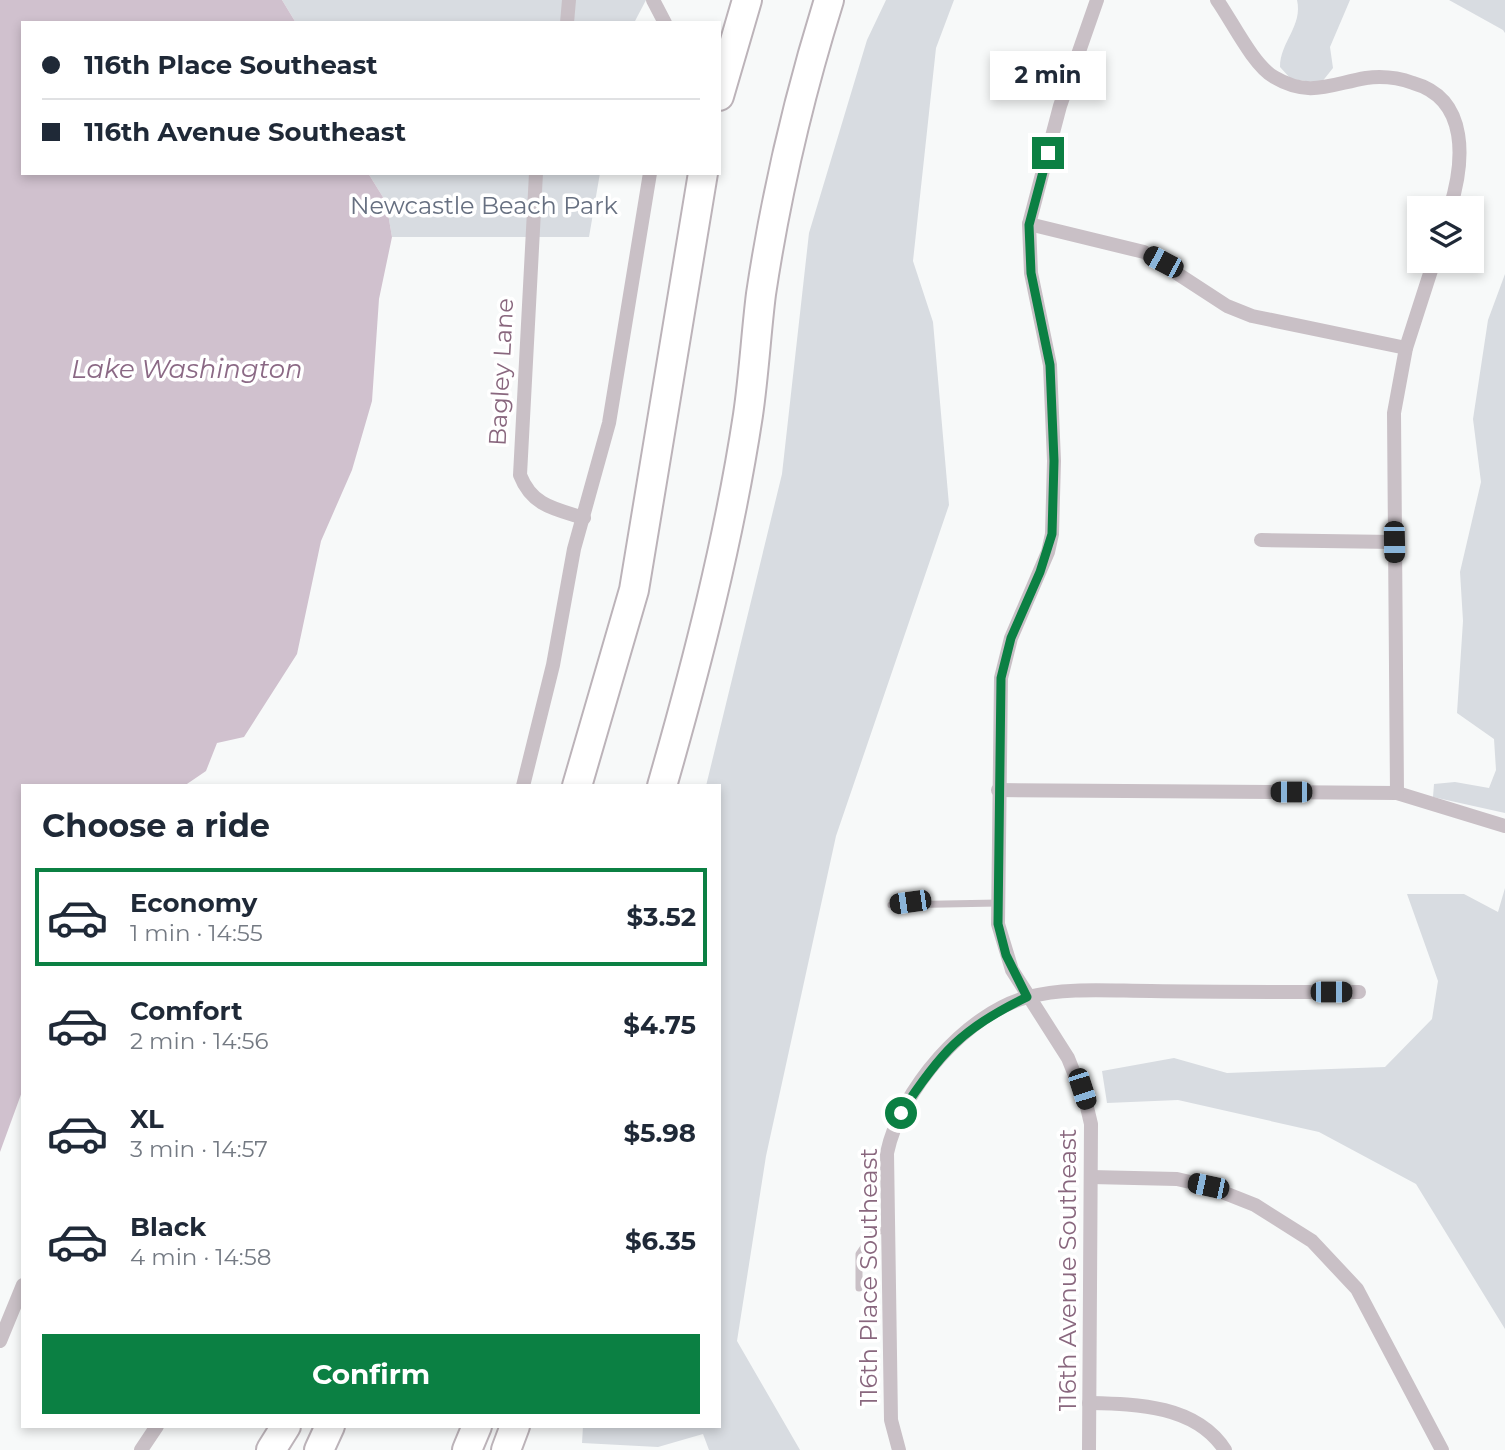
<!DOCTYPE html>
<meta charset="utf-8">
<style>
:root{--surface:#fff;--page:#f6f6f7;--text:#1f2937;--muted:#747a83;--line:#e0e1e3;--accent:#0b8043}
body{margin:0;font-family:Montserrat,sans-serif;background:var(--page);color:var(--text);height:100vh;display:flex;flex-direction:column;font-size:26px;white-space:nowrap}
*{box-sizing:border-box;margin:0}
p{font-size:23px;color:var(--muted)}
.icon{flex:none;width:38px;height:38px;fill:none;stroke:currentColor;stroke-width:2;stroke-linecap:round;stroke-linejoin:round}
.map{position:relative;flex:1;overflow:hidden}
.side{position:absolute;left:21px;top:784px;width:700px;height:644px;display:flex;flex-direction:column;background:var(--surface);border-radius:0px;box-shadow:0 4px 10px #0003}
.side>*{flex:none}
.banner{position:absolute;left:21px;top:21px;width:700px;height:154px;border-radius:0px;box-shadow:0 4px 10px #0003;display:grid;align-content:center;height:154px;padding:0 21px;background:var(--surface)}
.controls{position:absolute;left:1407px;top:196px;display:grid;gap:14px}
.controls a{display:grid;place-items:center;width:77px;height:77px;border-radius:0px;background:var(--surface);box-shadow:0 4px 10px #0003;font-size:35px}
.end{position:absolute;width:32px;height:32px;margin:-16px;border:9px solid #0b8043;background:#fff;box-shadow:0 0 0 4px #fff}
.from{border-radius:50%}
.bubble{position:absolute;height:49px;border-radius:0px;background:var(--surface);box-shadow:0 4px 10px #0003;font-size:23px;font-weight:700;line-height:49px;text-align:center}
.car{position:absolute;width:21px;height:42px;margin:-21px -10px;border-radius:9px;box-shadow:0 0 5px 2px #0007;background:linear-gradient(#222 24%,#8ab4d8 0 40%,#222 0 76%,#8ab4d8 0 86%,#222 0)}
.banner b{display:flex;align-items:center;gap:24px;height:66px;font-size:26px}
.banner b+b{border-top:2px solid var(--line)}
.banner i{width:18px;height:18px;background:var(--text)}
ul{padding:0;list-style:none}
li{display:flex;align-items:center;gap:21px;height:98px;margin:0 14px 10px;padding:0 7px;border:4px solid transparent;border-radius:0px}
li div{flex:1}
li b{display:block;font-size:26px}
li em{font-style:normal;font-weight:700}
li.current{border-color:var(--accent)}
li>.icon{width:63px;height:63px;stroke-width:1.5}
h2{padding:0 21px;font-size:32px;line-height:84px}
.cta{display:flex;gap:14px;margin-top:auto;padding:14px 21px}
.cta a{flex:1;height:80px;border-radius:0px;background:var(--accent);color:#fff;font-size:28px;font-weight:700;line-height:80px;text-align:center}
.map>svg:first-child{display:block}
.green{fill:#d8dce1}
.water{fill:#d0c1ce}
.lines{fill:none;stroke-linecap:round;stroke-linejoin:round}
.motorway-casing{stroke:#bcb3b9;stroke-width:32}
.service{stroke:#c9c0c6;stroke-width:7}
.minor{stroke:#c9c0c6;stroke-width:14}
.motorway{stroke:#fff;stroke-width:28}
.route{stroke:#0b8043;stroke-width:9}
.labels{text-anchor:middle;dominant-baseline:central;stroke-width:7;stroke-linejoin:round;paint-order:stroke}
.park-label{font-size:24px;fill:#666f80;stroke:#fff}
.street-label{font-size:24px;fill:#89677e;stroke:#fff}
.water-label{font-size:26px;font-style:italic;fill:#8b6985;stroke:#fff}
</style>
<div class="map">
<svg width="1505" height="1450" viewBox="0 0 1505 1450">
<rect width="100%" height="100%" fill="#f7f9f9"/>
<g class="green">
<polygon points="282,0 646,0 634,23 296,23"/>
<polygon points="886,0 954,0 936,48 913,261 933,322 949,505 836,836 766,1156 737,1341 800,1450 709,1450 703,1434 658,1447 582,1443 583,1426 719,1426 719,786 706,786 782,474 809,233 867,40"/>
<path d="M1297,0h53l-20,47 3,21 -12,15 -30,-4 -11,-12c0,-25 23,-41 17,-67z"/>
<polygon points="1449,0 1505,0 1505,33 1503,30"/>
<polygon points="368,173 600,173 589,237 392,237 386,202"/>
<polygon points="1505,274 1505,813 1433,797 1434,784 1455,782 1489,788 1496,770 1494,739 1457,713 1463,621 1460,572 1481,482 1473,419 1488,320"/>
<polygon points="1505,888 1505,1329 1416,1184 1319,1132 1178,1100 1107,1103 1102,1071 1174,1058 1227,1073 1385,1067 1432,1019 1438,981 1407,894 1464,894 1498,912"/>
</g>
<polygon class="water" points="0,0 282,0 296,23 23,23 23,173 368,173 386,202 392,237 379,299 372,401 352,470 321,541 297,654 244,737 217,743 206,771 184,786 23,786 23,1089 0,1152"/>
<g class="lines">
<g class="motorway-casing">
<g id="motorway">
<polyline points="719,96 747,0"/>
<polyline points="577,786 634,590 703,173"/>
<path d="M662,786c35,-122 67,-246 86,-371 6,-41 8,-81 13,-121 15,-100 38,-198 68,-294"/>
<polyline points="271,1450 286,1426"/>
<polyline points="319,1450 330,1426"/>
<polyline points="467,1450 477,1426"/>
<polyline points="506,1450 515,1426"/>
</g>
</g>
<g class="service">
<polyline points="891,905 998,903"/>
<polyline points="859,1288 859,1254 874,1232 889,1229"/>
</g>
<g class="minor">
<polyline points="653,0 665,23"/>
<path d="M1217,0c15,21 36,65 57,77 35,21 57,7 92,1 15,-2 33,0 47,5 57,16 51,80 37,125"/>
<polyline points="567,23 569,0"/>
<path d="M536,173l-16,302c12,31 35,34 64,43"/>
<polyline points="1029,224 1144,252 1227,306 1252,316 1406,348"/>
<polyline points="1261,540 1394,542"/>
<polyline points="523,786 553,665 574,549 609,423 650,173"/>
<polyline points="998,790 1397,793 1505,826"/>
<polyline points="1397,793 1394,413 1406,348 1434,261"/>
<polyline points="1091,1177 1177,1179 1207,1186 1255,1205 1312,1241 1357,1289 1442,1450"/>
<polyline points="0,1341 23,1285"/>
<path d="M1089,1403c48,1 107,2 136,47"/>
<polyline points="141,1450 157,1426"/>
<path d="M899,1450l-8,-30 -4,-267c13,-62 79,-140 141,-156 39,-10 83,-6 123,-6 69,1 139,1 208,1"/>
<polyline points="1089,1450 1091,1124 1086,1103 1068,1058 1012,970 998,924 1001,678 1011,638 1048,552 1052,534 1054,461 1050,365 1031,273 1029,224 1060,106 1097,0"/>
</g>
<use href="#motorway" class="motorway"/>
</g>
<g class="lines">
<path class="route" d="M901,1113c39,-60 61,-85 126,-116l-21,-42 -8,-31 3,-246 10,-40 29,-66 12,-38 2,-73 -4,-96 -19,-92 -2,-48 19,-72"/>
</g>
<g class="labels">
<g class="park-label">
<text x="484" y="205">Newcastle Beach Park</text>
</g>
<g class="street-label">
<text transform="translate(501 372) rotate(-87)">Bagley Lane</text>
<text transform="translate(1067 1270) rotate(-90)">116th Avenue Southeast</text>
<text transform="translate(868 1277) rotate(-90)">116th Place Southeast</text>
</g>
<g class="water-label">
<text x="187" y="369">Lake Washington</text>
</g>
</g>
</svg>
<div class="controls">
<a><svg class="icon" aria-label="layers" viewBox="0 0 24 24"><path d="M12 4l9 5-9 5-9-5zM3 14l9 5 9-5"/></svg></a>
</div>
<i class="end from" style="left:901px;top:1113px"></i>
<i class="end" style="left:1048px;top:153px"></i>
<div class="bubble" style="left:990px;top:51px;width:116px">2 min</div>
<i class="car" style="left:1163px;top:262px;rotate:298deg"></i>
<i class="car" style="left:1394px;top:542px;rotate:179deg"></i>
<i class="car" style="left:1291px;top:792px;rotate:270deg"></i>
<i class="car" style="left:910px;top:902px;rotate:262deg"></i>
<i class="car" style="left:1331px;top:992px;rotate:90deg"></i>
<i class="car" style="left:1082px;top:1089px;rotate:162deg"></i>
<i class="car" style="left:1208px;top:1186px;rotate:282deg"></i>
<div class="banner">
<b><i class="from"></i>116th Place Southeast</b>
<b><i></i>116th Avenue Southeast</b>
</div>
<section class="side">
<h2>Choose a ride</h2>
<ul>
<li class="current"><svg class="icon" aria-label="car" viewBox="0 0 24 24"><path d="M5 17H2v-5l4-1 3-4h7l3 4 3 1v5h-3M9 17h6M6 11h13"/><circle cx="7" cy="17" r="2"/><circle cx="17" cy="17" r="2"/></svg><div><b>Economy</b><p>1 min · 14:55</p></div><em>$3.52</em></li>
<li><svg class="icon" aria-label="car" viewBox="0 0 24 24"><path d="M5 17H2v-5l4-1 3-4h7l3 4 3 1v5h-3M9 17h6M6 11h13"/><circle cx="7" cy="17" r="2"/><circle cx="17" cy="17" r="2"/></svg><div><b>Comfort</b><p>2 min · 14:56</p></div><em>$4.75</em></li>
<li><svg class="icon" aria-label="car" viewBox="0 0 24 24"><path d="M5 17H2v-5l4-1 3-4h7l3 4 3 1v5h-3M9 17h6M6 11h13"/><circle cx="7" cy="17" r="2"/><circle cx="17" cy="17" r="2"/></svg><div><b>XL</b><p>3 min · 14:57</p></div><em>$5.98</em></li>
<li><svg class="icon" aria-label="car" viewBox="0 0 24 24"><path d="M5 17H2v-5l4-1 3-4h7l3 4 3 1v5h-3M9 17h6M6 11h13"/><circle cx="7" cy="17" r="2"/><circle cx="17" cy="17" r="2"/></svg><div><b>Black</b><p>4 min · 14:58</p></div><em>$6.35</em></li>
</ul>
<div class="cta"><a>Confirm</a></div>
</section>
</div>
